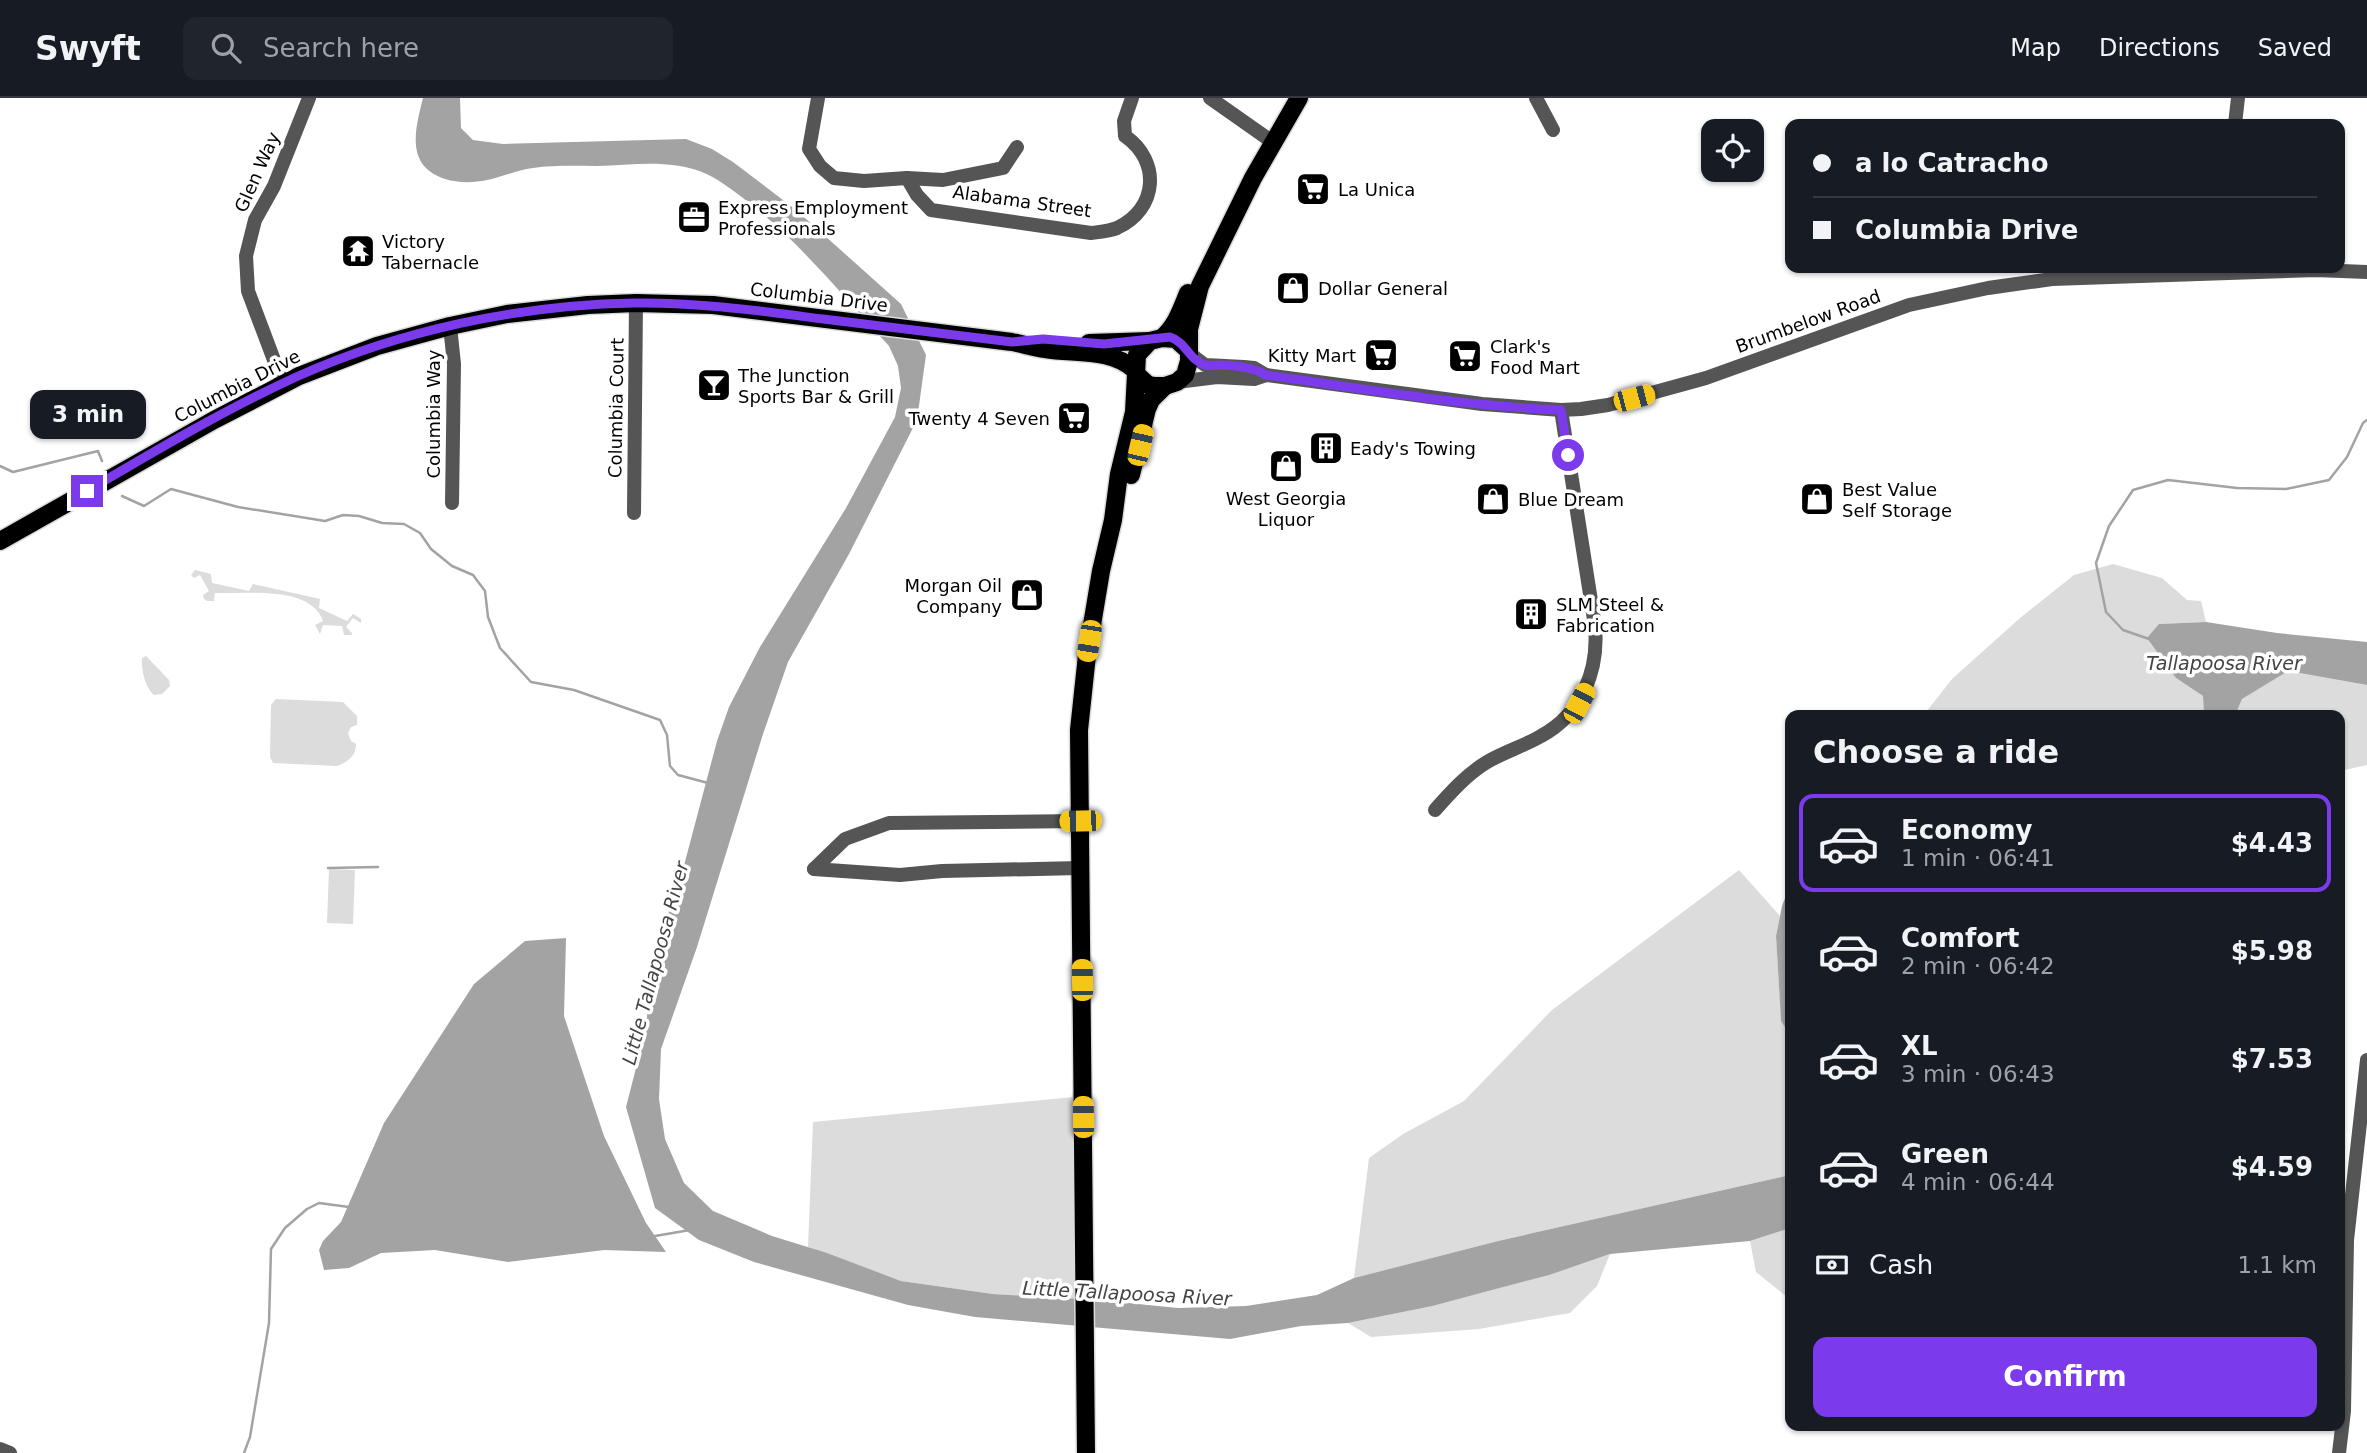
<!DOCTYPE html>
<meta charset="utf-8">
<style>
:root{--surface:#171b24;--page:#20242c;--text:#f1f3f6;--muted:#9ea1a6;--line:#363941;--accent:#7c3aed}
body{margin:0;font-family:"DejaVu Sans",sans-serif;background:var(--page);color:var(--text);height:100vh;display:flex;flex-direction:column;font-size:26px;white-space:nowrap}
*{box-sizing:border-box;margin:0}
p{font-size:23px;color:var(--muted)}
.icon{flex:none;width:38px;height:38px;fill:none;stroke:currentColor;stroke-width:2;stroke-linecap:round;stroke-linejoin:round}
.map{position:relative;flex:1;overflow:hidden}
.side{position:absolute;left:1785px;top:612px;width:560px;height:721px;display:flex;flex-direction:column;background:var(--surface);border-radius:14px;box-shadow:0 2px 5px #0004}
.side>*{flex:none}
.hud{position:absolute;left:1785px;top:21px;width:560px;height:154px;border-radius:14px;box-shadow:0 2px 5px #0004;display:grid;align-content:center;height:154px;padding:0 28px;background:var(--surface)}
.tools{position:absolute;left:1701px;top:21px;display:grid;gap:14px}
.tools a{display:grid;place-items:center;width:63px;height:63px;border-radius:14px;background:var(--surface);box-shadow:0 2px 5px #0004;font-size:35px}
.end{position:absolute;width:32px;height:32px;margin:-16px;border:9px solid #7c3aed;background:#fff;box-shadow:0 0 0 4px #fff}
.from{border-radius:50%}
.bubble{position:absolute;height:49px;border-radius:14px;background:var(--surface);box-shadow:0 2px 5px #0004;font-size:23px;font-weight:800;line-height:49px;text-align:center}
.car{position:absolute;width:21px;height:42px;margin:-21px -10px;border-radius:9px;box-shadow:0 0 5px 2px #0007;background:linear-gradient(#f5c518 24%,#345 0 40%,#f5c518 0 76%,#345 0 86%,#f5c518 0)}
.hud b{display:flex;align-items:center;gap:24px;height:66px;font-size:26px}
.hud b+b{border-top:2px solid var(--line)}
.hud i{width:18px;height:18px;background:var(--text)}
ul{padding:0;list-style:none}
li{display:flex;align-items:center;gap:21px;height:98px;margin:0 14px 10px;padding:0 14px;border:4px solid transparent;border-radius:14px}
li div{flex:1}
li b{display:block;font-size:26px}
li em{font-style:normal;font-weight:800}
li.selected{border-color:var(--accent)}
li>.icon{width:63px;height:63px;stroke-width:1.5}
h2{padding:0 28px;font-size:32px;line-height:84px}
.pay{display:flex;align-items:center;gap:18px;height:77px;padding:0 28px;font-size:26px}
.pay p{margin-inline-start:auto}
.primary-button{display:flex;gap:14px;margin-top:auto;padding:14px 28px}
.primary-button a{flex:1;height:80px;border-radius:14px;background:var(--accent);color:#fff;font-size:28px;font-weight:800;line-height:80px;text-align:center}
header{display:flex;align-items:center;gap:42px;box-sizing:border-box;height:98px;padding:0 35px;background:var(--surface);border-bottom:2px solid var(--line)}
header strong{font-size:33px}
nav{display:flex;gap:38px;margin-inline-start:auto;font-size:24px}
.search{width:490px;height:63px;background:var(--page);display:flex;align-items:center;gap:18px;box-sizing:border-box;padding:0 24px;border-radius:14px;color:var(--muted);font-size:26px}
.map>svg:first-child{display:block}
.green{fill:#dcdcdc}
.water{fill:#a3a3a3}
.lines{fill:none;stroke-linecap:round;stroke-linejoin:round}
.stream{stroke:#a3a3a3;stroke-width:2.5}
.major-casing{stroke:#dbdbdb;stroke-width:21}
.minor{stroke:#555;stroke-width:14}
.major{stroke:#000;stroke-width:18}
.route{stroke:#7c3aed;stroke-width:9}
.labels{text-anchor:middle;dominant-baseline:central;stroke-width:7;stroke-linejoin:round;paint-order:stroke}
.street-label{font-size:18px;fill:#000;stroke:#fff}
.poi-label{font-size:18px;fill:#000;stroke:#fff;text-anchor:start}
.water-label{font-size:19px;font-style:italic;fill:#444;stroke:#fff}
</style>
<header>
<strong>Swyft</strong>
<div class="search"><svg class="icon" aria-label="search" viewBox="0 0 24 24"><circle cx="10" cy="10" r="6"/><path d="M15 15l6 6"/></svg>Search here</div>
<nav><a>Map</a><a>Directions</a><a>Saved</a></nav>
</header>
<div class="map">
<svg width="2367" height="1355" viewBox="0 0 2367 1355">
<rect width="100%" height="100%" fill="#fff"/>
<g class="green">
<polygon points="2113,466 2162,480 2187,502 2201,503 2206,524 2159,526 2176,580 2203,598 2204,618 1923,618 1952,581 2020,520 2074,477"/>
<path d="M195,472l16,4 1,9 37,8 4,-7 67,15 -1,9 28,13 6,-7 8,5v4l-8,-5 -7,9 6,6v2h-8l-2,-9 -19,-1 -3,9 -5,-9 8,-4c-12,-36 -77,-27 -108,-28l-1,8h-7l-3,-2 -1,-4 6,-4 -9,-16 -6,3 -3,-3z"/>
<path d="M146,558l23,24 1,6 -8,8 -8,1c-9,-7 -13,-26 -12,-37z"/>
<polygon points="2287,573 2367,587 2367,667 2340,673 2340,618 2235,618 2242,601"/>
<path d="M276,601l67,3 14,14v9l-6,2 -3,6 3,8 5,3c0,12 -8,18 -19,22l-64,-3 -3,-6 1,-52z"/>
<polygon points="329,771 355,772 353,826 327,825"/>
<polygon points="1739,772 1780,818 1776,838 1781,923 1790,937 1790,1077 1498,1143 1354,1180 1369,1060 1403,1036 1464,1003 1552,912"/>
<polygon points="1074,999 1075,1201 993,1196 901,1183 808,1149 813,1024"/>
<polygon points="1790,1130 1790,1199 1787,1199 1756,1174 1750,1143"/>
<path d="M1610,1156l-13,32 -27,27 -91,16 -108,8 -23,-14c89,-18 177,-39 262,-69z"/>
</g>
<g class="water">
<path d="M423,0h37l1,30 12,12 30,4 183,-5 26,10 21,13 63,48 105,94 25,51 -9,65 -68,134 -61,108 -25,72 -66,213 -36,102 -2,50 6,40 19,44 29,28 59,25 55,17 74,28 92,13 105,6 80,8 68,-2 71,-11 37,-17 144,-37 292,-66v53l-40,13 -140,13 -61,21 -117,31 -84,17 -47,3 -71,13 -255,-22 -67,-12 -154,-43 -55,-22 -44,-32 -29,-101 18,-70 13,-90 25,-74 35,-132 12,-34 31,-60 86,-139 49,-91 6,-29 -3,-22 -9,-20c-47,-51 -91,-106 -146,-148 -12,-9 -26,-20 -41,-26 -34,-13 -69,-7 -105,-6 -21,0 -43,-1 -64,2 -16,2 -31,9 -46,12 -14,3 -29,3 -42,-1 -40,-13 -30,-49 -22,-81z"/>
<polygon points="2206,524 2277,535 2367,544 2367,587 2288,573 2242,601 2235,618 2204,618 2203,598 2176,580 2147,540 2159,526"/>
<polygon points="1790,787 1790,937 1781,923 1776,838 1782,808"/>
<polygon points="566,840 564,918 604,1038 646,1125 666,1154 604,1152 508,1164 435,1152 381,1155 349,1170 324,1172 319,1152 323,1143 341,1124 384,1025 474,886 525,843"/>
</g>
<g class="lines">
<g class="stream">
<polyline points="0,368 13,374 98,353 102,363"/>
<polyline points="122,398 144,408 171,391 238,409 325,423 343,417 359,418 382,425 404,426 420,435 431,451 452,468 473,477 485,493 488,519 500,550 531,584 574,592 660,622 667,637 670,668 678,677 708,685"/>
<polyline points="2149,541 2123,532 2106,514 2096,465 2109,428 2133,392 2168,382 2237,390 2286,391 2329,382 2347,359 2363,325 2367,322"/>
<polyline points="328,770 378,769"/>
<polyline points="655,1138 690,1132"/>
<polyline points="244,1355 250,1339 269,1225 271,1151 285,1130 307,1111 319,1105 349,1109"/>
</g>
<g class="major-casing">
<g id="major">
<path d="M1162,240c14,-12 19,-28 26,-45"/>
<polyline points="1089,245 1150,243"/>
<polyline points="1136,276 1148,287 1154,288 1165,288 1177,284 1185,277 1189,263 1189,231 1200,188 1253,80 1299,0"/>
<polyline points="1131,377 1147,311 1151,302 1165,288"/>
<path d="M0,443l214,-121 85,-44 78,-30 73,-20 57,-12 81,-9 48,-2 77,2 299,37c11,2 22,6 33,7 31,5 65,-1 90,21"/>
<polyline points="1086,1355 1079,632 1087,557 1101,473 1113,422 1119,376 1134,314 1137,257 1150,243 1162,240 1176,241 1188,252"/>
</g>
</g>
<g class="minor">
<polyline points="818,0 809,51 820,68 834,80 864,83 907,80 943,82 1003,70 1017,49"/>
<polyline points="1210,0 1274,45"/>
<polyline points="1536,0 1553,32"/>
<polyline points="2235,26 2238,0"/>
<path d="M907,80l10,17 14,15 160,23c8,-1 19,-2 26,-5 41,-19 44,-67 8,-92l-1,-15 8,-23"/>
<polyline points="450,228 454,266 452,405"/>
<polyline points="1189,255 1205,267 1244,269 1254,270 1266,277 1482,306 1561,312 1581,311 1608,307 1706,280 1909,207 1988,190 2052,181 2316,172 2367,174"/>
<polyline points="1177,284 1217,279 1254,281 1266,277"/>
<polyline points="283,286 248,193 246,158 255,122 274,88 309,0"/>
<polyline points="634,415 636,205"/>
<path d="M1435,712c15,-17 32,-36 52,-48 17,-10 37,-16 54,-26 41,-22 58,-66 54,-110l-34,-216"/>
<polyline points="814,771 845,741 889,725 1080,723"/>
<polyline points="814,771 900,777 942,773 1080,770"/>
<polyline points="0,1351 10,1355"/>
<polyline points="2339,1355 2344,1313 2347,1142 2367,962"/>
</g>
<use href="#major" class="major"/>
</g>
<g class="lines">
<path class="route" d="M87,393c68,-40 137,-81 209,-114 105,-47 223,-72 338,-74 64,-1 126,8 189,16 63,8 126,15 189,23l31,-3 61,5 66,-7c16,5 19,23 35,28 5,1 12,0 17,0 16,1 30,2 44,10 98,14 196,31 295,35l7,45"/>
</g>
<defs>
<g id="supermarket-square" transform="scale(1.75)"><rect x="-9" y="-9" width="18" height="18" rx="4" fill="#000" stroke="#fff"/><path d="M-6-5.5h2.5l.6 2H6L4.5 2H-2.5L-4.4-4H-6ZM-1.5 3.2a1.3 1.3 0 1 0 .1 0ZM3 3.2a1.3 1.3 0 1 0 .1 0Z" fill="#fff"/></g>
<g id="office-square" transform="scale(1.75)"><rect x="-9" y="-9" width="18" height="18" rx="4" fill="#000" stroke="#fff"/><path d="M-6-3h4V-5.5h4V-3h4V5H-6ZM-1-4.5V-3h2v-1.5ZM-6 0V1H6V0Z" fill="#fff"/></g>
<g id="temple-square" transform="scale(1.75)"><rect x="-9" y="-9" width="18" height="18" rx="4" fill="#000" stroke="#fff"/><path d="M0-6L5-2H3V0L6.5 2.5H4V6H1.5V3h-3V6H-4V2.5H-6.5L-3 0V-2H-5Z" fill="#fff"/></g>
<g id="shop-square" transform="scale(1.75)"><rect x="-9" y="-9" width="18" height="18" rx="4" fill="#000" stroke="#fff"/><path d="M-5-2.5h2.3a2.7 3.5 0 0 1 5.4 0H5L5.5 6h-11ZM-1.5-2.5h3a1.5 2.3 0 0 0-3 0Z" fill="#fff"/></g>
<g id="bar-square" transform="scale(1.75)"><rect x="-9" y="-9" width="18" height="18" rx="4" fill="#000" stroke="#fff"/><path d="M-6-5H6L.8 .8V4.5H3.5V6h-7V4.5H-.8V.8Z" fill="#fff"/></g>
<g id="building-square" transform="scale(1.75)"><rect x="-9" y="-9" width="18" height="18" rx="4" fill="#000" stroke="#fff"/><path d="M-4-6H4V6H1V3H-1V6H-4ZM-2.5-4.3h1.7v1.8h-1.7ZM.8-4.3h1.7v1.8H.8ZM-2.5-1h1.7V.8h-1.7ZM.8-1h1.7V.8H.8Z" fill="#fff"/></g>
</defs>
<g fill-rule="evenodd">
<use href="#supermarket-square" x="1313" y="91"/>
<use href="#office-square" x="694" y="119"/>
<use href="#temple-square" x="358" y="153"/>
<use href="#shop-square" x="1293" y="190"/>
<use href="#supermarket-square" x="1381" y="257"/>
<use href="#supermarket-square" x="1465" y="258"/>
<use href="#bar-square" x="714" y="287"/>
<use href="#supermarket-square" x="1074" y="320"/>
<use href="#building-square" x="1326" y="350"/>
<use href="#shop-square" x="1286" y="368"/>
<use href="#shop-square" x="1493" y="401"/>
<use href="#shop-square" x="1817" y="401"/>
<use href="#shop-square" x="1027" y="497"/>
<use href="#building-square" x="1531" y="516"/>
</g>
<g class="labels">
<g class="street-label">
<text transform="translate(257 74) rotate(-66)">Glen Way</text>
<text transform="translate(1022 103) rotate(8)">Alabama Street</text>
<text transform="translate(819 199) rotate(7)">Columbia Drive</text>
<text transform="translate(1808 223) rotate(-20)">Brumbelow Road</text>
<text transform="translate(237 288) rotate(-27)">Columbia Drive</text>
<text transform="translate(616 310) rotate(-89)">Columbia Court</text>
<text transform="translate(433 316) rotate(-90)">Columbia Way</text>
</g>
<g class="poi-label">
<text x="1338" y="91">La Unica</text>
<text x="718" y="109">Express Employment<tspan x="718" dy="21">Professionals</tspan></text>
<text x="382" y="143">Victory<tspan x="382" dy="21">Tabernacle</tspan></text>
<text x="1318" y="190">Dollar General</text>
<text x="1490" y="248">Clark's<tspan x="1490" dy="21">Food Mart</tspan></text>
<text x="1356" y="257" text-anchor="end">Kitty Mart</text>
<text x="738" y="277">The Junction<tspan x="738" dy="21">Sports Bar &amp; Grill</tspan></text>
<text x="1050" y="320" text-anchor="end">Twenty 4 Seven</text>
<text x="1350" y="350">Eady's Towing</text>
<text x="1842" y="391">Best Value<tspan x="1842" dy="21">Self Storage</tspan></text>
<text x="1286" y="400" text-anchor="middle">West Georgia<tspan x="1286" dy="21">Liquor</tspan></text>
<text x="1518" y="401">Blue Dream</text>
<text x="1002" y="487" text-anchor="end">Morgan Oil<tspan x="1002" dy="21">Company</tspan></text>
<text x="1556" y="506">SLM Steel &amp;<tspan x="1556" dy="21">Fabrication</tspan></text>
</g>
<g class="water-label">
<text x="2224" y="565">Tallapoosa River</text>
<text transform="translate(655 865) rotate(-75)">Little Tallapoosa River</text>
<text transform="translate(1127 1195) rotate(3)">Little Tallapoosa River</text>
</g>
</g>
</svg>
<div class="tools">
<a><svg class="icon" aria-label="locate" viewBox="0 0 24 24"><circle cx="12" cy="12" r="6"/><path d="M12 2v4M12 18v4M2 12h4M18 12h4"/></svg></a>
</div>
<i class="end from" style="left:1568px;top:357px"></i>
<i class="end" style="left:87px;top:393px"></i>
<div class="bubble" style="left:30px;top:292px;width:116px">3 min</div>
<i class="car" style="left:1634px;top:300px;rotate:75deg"></i>
<i class="car" style="left:1140px;top:347px;rotate:13deg"></i>
<i class="car" style="left:1089px;top:543px;rotate:189deg"></i>
<i class="car" style="left:1579px;top:605px;rotate:28deg"></i>
<i class="car" style="left:1080px;top:723px;rotate:269deg"></i>
<i class="car" style="left:1082px;top:882px;rotate:359deg"></i>
<i class="car" style="left:1083px;top:1019px;rotate:359deg"></i>
<div class="hud">
<b><i class="from"></i>a lo Catracho</b>
<b><i></i>Columbia Drive</b>
</div>
<section class="side">
<h2>Choose a ride</h2>
<ul>
<li class="selected"><svg class="icon" aria-label="car" viewBox="0 0 24 24"><path d="M5 17H2v-5l4-1 3-4h7l3 4 3 1v5h-3M9 17h6M6 11h13"/><circle cx="7" cy="17" r="2"/><circle cx="17" cy="17" r="2"/></svg><div><b>Economy</b><p>1 min · 06:41</p></div><em>$4.43</em></li>
<li><svg class="icon" aria-label="car" viewBox="0 0 24 24"><path d="M5 17H2v-5l4-1 3-4h7l3 4 3 1v5h-3M9 17h6M6 11h13"/><circle cx="7" cy="17" r="2"/><circle cx="17" cy="17" r="2"/></svg><div><b>Comfort</b><p>2 min · 06:42</p></div><em>$5.98</em></li>
<li><svg class="icon" aria-label="car" viewBox="0 0 24 24"><path d="M5 17H2v-5l4-1 3-4h7l3 4 3 1v5h-3M9 17h6M6 11h13"/><circle cx="7" cy="17" r="2"/><circle cx="17" cy="17" r="2"/></svg><div><b>XL</b><p>3 min · 06:43</p></div><em>$7.53</em></li>
<li><svg class="icon" aria-label="car" viewBox="0 0 24 24"><path d="M5 17H2v-5l4-1 3-4h7l3 4 3 1v5h-3M9 17h6M6 11h13"/><circle cx="7" cy="17" r="2"/><circle cx="17" cy="17" r="2"/></svg><div><b>Green</b><p>4 min · 06:44</p></div><em>$4.59</em></li>
</ul>
<div class="pay"><svg class="icon" aria-label="cash" viewBox="0 0 24 24"><path d="M3 7h18v10H3z"/><circle cx="12" cy="12" r="2"/></svg>Cash<p>1.1 km</p></div>
<div class="primary-button"><a>Confirm</a></div>
</section>
</div>
